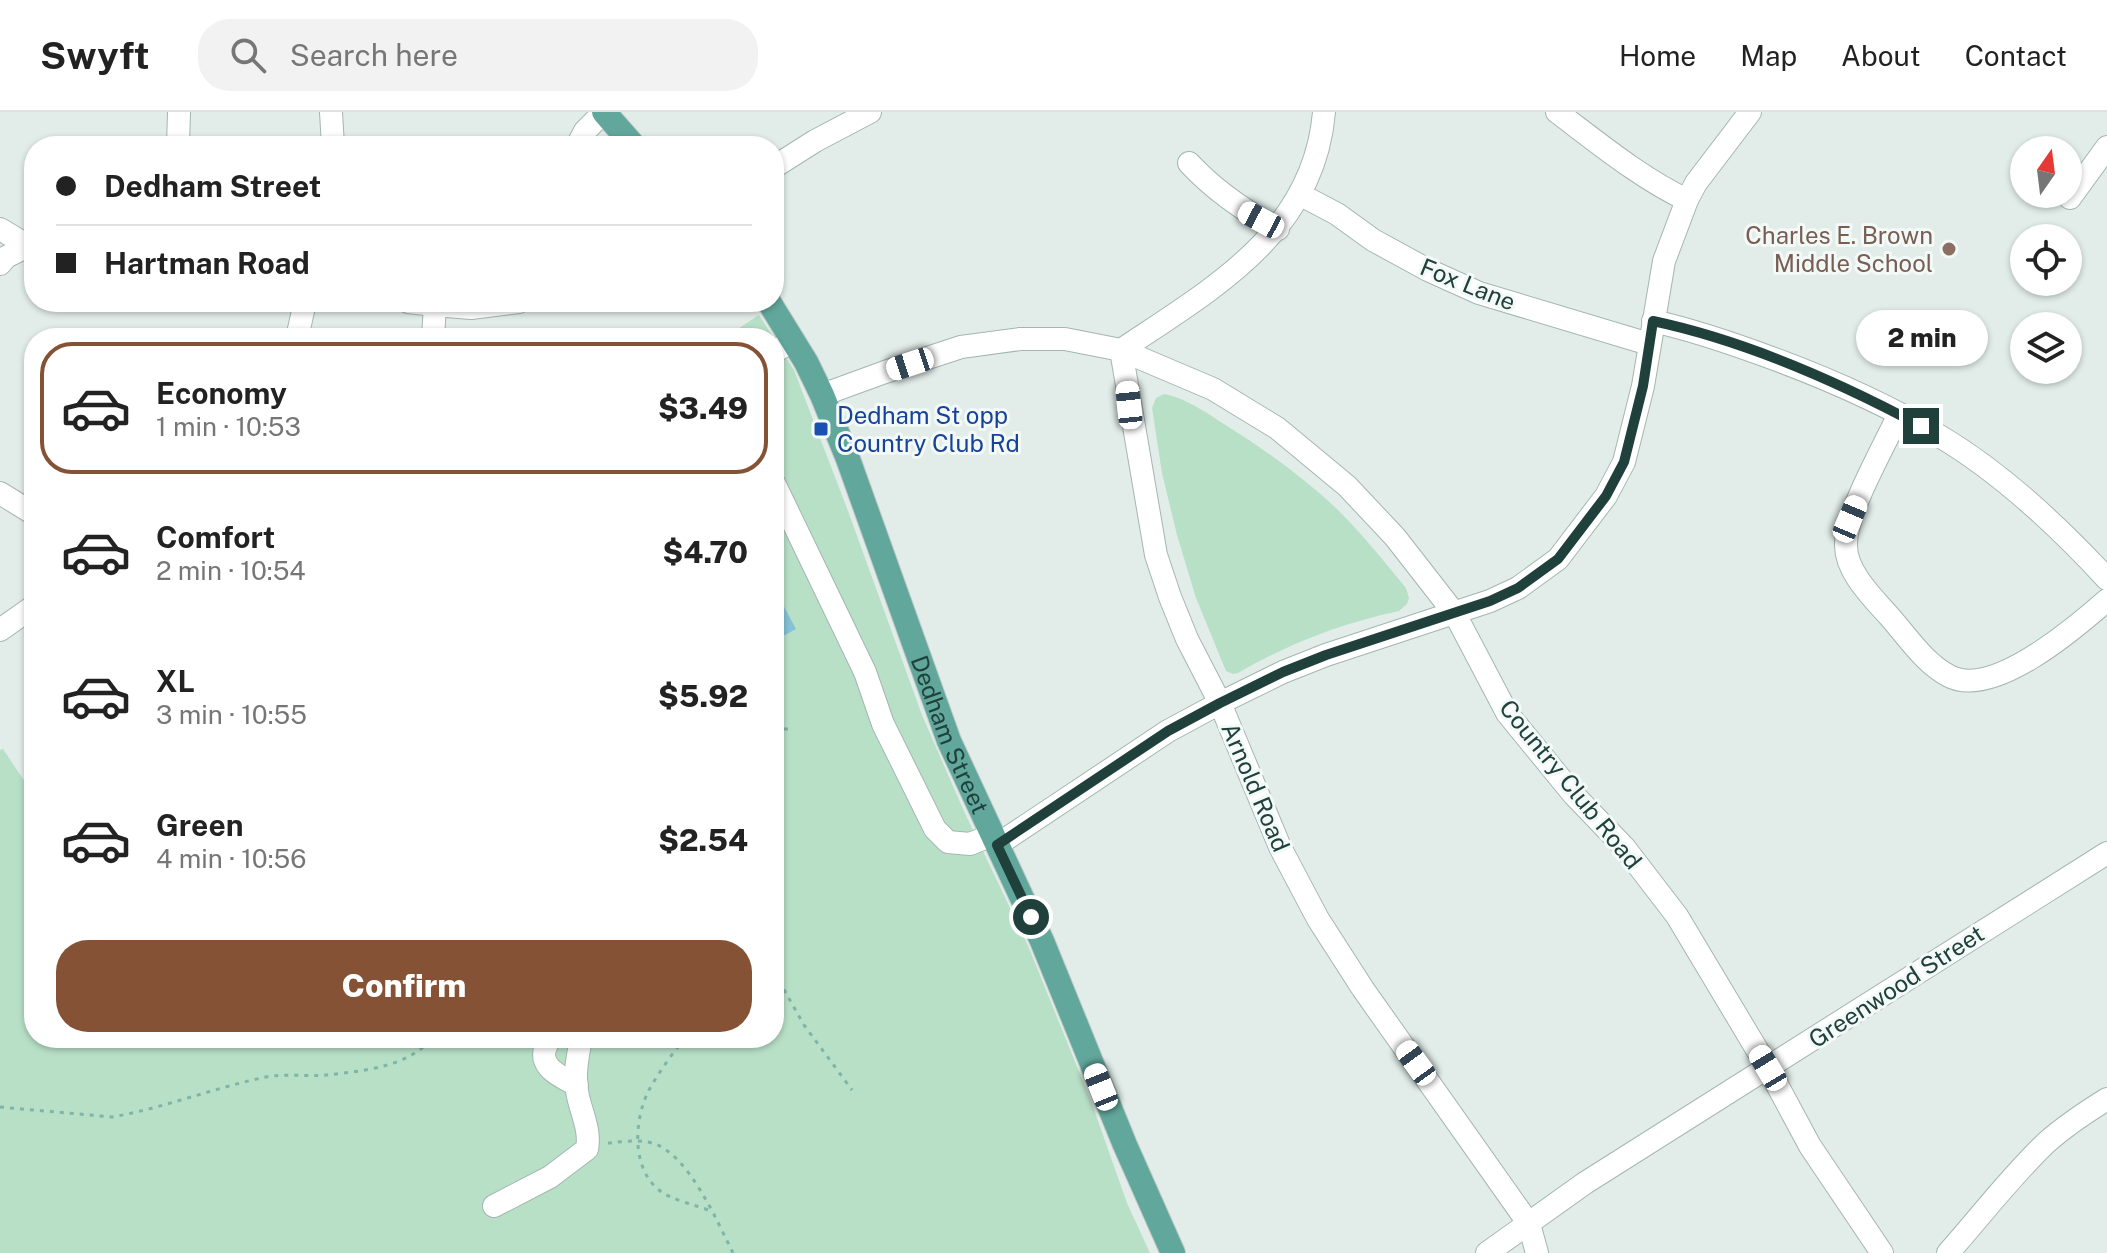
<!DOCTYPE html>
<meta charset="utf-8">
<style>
:root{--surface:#fff;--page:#f2f2f2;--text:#222;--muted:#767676;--line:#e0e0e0;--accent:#855236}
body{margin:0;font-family:"Public Sans",sans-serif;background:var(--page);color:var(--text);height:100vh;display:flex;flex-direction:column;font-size:30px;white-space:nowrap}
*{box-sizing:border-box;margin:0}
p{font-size:26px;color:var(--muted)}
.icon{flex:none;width:44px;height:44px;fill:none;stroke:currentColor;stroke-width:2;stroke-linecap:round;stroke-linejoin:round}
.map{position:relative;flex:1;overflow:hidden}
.panel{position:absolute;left:24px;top:216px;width:760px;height:720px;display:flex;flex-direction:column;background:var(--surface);border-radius:32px;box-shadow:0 2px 6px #0004}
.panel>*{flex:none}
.guide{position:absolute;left:24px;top:24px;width:760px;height:176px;border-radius:32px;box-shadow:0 2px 6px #0004;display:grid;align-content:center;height:176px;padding:0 32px;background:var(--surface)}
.needle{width:52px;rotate:14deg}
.fabs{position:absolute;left:2010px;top:24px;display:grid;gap:16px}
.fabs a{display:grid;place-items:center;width:72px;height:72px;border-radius:50%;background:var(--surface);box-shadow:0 2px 6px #0004;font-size:40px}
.end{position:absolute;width:36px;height:36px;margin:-18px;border:10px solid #20403b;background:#fff;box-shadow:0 0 0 4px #fff}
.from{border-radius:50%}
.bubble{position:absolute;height:56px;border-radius:28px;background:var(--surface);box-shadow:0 2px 6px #0004;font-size:26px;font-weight:800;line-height:56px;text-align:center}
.car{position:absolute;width:24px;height:48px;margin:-24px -12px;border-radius:10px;box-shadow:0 0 6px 2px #0007;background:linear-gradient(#fff 24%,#345 0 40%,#fff 0 76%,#345 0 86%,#fff 0)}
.guide b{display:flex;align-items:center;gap:28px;height:76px;font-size:30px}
.guide b+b{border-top:2px solid var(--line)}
.guide i{width:20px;height:20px;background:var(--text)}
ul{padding:14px 0 0;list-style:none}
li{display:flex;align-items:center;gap:24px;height:132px;margin:0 16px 12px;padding:0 16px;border:4px solid transparent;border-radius:32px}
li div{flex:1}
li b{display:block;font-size:30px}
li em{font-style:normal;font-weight:800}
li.active{border-color:var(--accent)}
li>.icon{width:72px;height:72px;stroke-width:1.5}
.button{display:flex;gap:16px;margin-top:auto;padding:16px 32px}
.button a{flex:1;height:92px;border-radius:32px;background:var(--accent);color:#fff;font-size:32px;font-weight:800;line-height:92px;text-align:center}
header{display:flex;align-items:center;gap:48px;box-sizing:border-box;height:112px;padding:0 40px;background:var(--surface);border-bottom:2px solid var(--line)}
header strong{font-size:38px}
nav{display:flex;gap:44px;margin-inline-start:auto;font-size:28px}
.search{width:560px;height:72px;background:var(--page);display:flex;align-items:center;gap:20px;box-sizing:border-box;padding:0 28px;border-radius:32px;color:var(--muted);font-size:30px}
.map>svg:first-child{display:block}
.green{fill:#b8e0c7}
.water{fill:#84c2d7}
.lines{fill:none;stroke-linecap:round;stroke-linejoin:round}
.minor-casing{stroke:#a4b6b1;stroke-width:24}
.major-casing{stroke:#c1cac8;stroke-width:26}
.path{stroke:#7fb4a9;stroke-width:3;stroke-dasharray:4 6;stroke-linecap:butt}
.minor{stroke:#fff;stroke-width:22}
.major{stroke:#62a79c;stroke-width:24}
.route{stroke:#20403b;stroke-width:10}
.education-dot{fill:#8d6e63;stroke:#f3f9f7;stroke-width:3}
.transit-dot{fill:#1a4fb4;stroke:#f3f9f7;stroke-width:3}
.labels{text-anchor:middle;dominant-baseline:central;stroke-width:6;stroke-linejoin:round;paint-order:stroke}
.education-label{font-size:24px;fill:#785e54;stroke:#f3f9f7;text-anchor:end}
.street-label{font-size:24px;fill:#20403b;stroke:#f3f9f7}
.transit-label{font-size:24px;fill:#164399;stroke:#f3f9f7;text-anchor:start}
</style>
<header>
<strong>Swyft</strong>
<div class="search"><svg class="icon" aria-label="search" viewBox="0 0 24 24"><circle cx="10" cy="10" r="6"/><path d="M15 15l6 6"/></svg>Search here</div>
<nav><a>Home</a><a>Map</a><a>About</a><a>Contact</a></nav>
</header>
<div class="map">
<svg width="2107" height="1141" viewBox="0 0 2107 1141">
<rect width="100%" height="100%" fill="#e2ede9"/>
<g class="green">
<polygon points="759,203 774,226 724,226"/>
<polygon points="774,227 794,258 848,399 922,603 963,697 1029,836 1091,989 1127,1091 1150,1141 0,1141 0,638 3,637 31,679 34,678 34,926 774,926"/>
<path d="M1164,282c20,3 43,19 60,30 40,25 79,53 113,85 25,25 47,52 69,79l3,10 -2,6 -8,7c-57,12 -111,33 -161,62l-5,1 -7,-3 -30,-73 -19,-63 -15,-62 -10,-65 4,-10z"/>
</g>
<polygon class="water" points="774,476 796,517 774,529"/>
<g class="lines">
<g class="minor-casing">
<g id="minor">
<polyline points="331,0 333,34"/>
<path d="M1324,0c-10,121 -112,177 -203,238l35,205 14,42 17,42 33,64 60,144 38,72 45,70 166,235 8,29"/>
<path d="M1557,0c40,30 85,67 130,88"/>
<polyline points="178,34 179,0"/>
<polyline points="577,34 585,19 604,0"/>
<path d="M1189,51c26,28 55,48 89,66"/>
<polyline points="774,55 815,29 870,0"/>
<polyline points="1301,83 1337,102 1373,128 1428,158 1479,181 1649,232"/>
<polyline points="2070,86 2107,35"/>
<polyline points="0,117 28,134"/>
<polyline points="0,152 6,145 34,131"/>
<polyline points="408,190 435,193 433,226"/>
<polyline points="436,190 435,193 471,196 519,190"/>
<path d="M1653,209c40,9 78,22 116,36 60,22 117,47 172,80 62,37 117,89 166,142"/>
<polyline points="297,226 305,190"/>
<polyline points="774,242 777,238 794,229"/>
<polyline points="822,283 885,260 961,235 1020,227 1065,227 1121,238 1213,277 1277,316 1347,374 1395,425 1455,502 1507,601 1574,683 1624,735 1677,804 1768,956 1810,1034 1882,1141"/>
<path d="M1899,302c-14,31 -53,98 -53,130 -1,27 26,53 43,72 18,20 35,47 60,60 44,23 126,-48 158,-76"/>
<polyline points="774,371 865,560 883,612 935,717 948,730 970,732 992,723"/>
<polyline points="0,381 34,402"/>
<polyline points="0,518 34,494"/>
<polyline points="997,733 1168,619 1220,591 1283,560 1326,543 1490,489 1518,476 1558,447 1606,384 1624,350 1643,274 1664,149 1687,88 1696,71 1750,0"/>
<path d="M551,926c-19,25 5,37 26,47"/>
<path d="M494,1094l56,-29 37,-28c4,-20 -7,-38 -10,-58 -3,-18 1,-36 4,-53"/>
<polyline points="1487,1141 1585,1071 2107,741"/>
<path d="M1948,1141c33,-37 63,-77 99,-111 18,-16 39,-30 60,-43"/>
</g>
</g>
<g class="major-casing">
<g id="major">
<polyline points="604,0 634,34"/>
<path id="s1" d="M769,190l37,60 16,33 26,64 101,282 93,200 83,204 48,108"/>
</g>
</g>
<g class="path">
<polyline points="774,617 793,617"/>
<polyline points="774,860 804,913 852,978"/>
<path d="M685,926c-13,16 -26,34 -36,52 -15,29 -18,78 10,100 12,10 37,15 52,21"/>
<path d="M0,995l112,10c52,-9 101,-29 154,-40 20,-4 40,0 61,-2 26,-3 59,-6 83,-19 9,-5 17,-12 25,-18"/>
<path d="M608,1031c14,-1 30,-4 44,0 36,10 65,78 81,110"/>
</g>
<use href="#minor" class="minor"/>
<use href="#major" class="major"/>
</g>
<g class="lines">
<path class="route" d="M1031,805l-34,-72 171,-114 52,-28 63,-31 43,-17 164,-54 28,-13 40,-29 48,-63 18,-34 19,-76 10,-65c94,20 184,60 268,105"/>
</g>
<circle class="education-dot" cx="1949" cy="137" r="8"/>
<rect class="transit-dot" x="813" y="309" width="16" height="16" rx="4"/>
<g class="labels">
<g class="education-label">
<text x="1933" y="123">Charles E. Brown<tspan x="1933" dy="28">Middle School</tspan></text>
</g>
<g class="street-label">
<text transform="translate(1468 172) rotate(22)">Fox Lane</text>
<text stroke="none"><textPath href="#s1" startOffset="470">Dedham Street</textPath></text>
<text transform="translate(1571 672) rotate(51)">Country Club Road</text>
<text transform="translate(1256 675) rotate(67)">Arnold Road</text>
<text transform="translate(1896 874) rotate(-33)">Greenwood Street</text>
</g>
<g class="transit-label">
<text x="837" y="303">Dedham St opp<tspan x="837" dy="28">Country Club Rd</tspan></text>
</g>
</g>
</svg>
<div class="fabs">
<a><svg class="needle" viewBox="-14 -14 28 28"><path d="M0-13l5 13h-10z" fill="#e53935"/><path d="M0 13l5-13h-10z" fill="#767676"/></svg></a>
<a><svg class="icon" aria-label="locate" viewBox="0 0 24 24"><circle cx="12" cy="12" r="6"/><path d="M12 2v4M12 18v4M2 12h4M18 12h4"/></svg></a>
<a><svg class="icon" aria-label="layers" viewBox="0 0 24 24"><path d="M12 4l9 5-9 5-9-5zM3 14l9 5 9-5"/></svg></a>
</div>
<i class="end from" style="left:1031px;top:805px"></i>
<i class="end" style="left:1921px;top:314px"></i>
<div class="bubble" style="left:1856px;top:198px;width:132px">2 min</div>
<i class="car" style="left:1261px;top:108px;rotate:298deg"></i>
<i class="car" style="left:910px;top:252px;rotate:252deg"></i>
<i class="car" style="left:1129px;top:293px;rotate:354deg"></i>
<i class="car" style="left:1850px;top:407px;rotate:23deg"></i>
<i class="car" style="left:1416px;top:951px;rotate:324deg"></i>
<i class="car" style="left:1768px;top:956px;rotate:329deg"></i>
<i class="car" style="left:1101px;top:975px;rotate:338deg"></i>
<div class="guide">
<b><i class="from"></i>Dedham Street</b>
<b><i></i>Hartman Road</b>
</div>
<section class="panel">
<ul>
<li class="active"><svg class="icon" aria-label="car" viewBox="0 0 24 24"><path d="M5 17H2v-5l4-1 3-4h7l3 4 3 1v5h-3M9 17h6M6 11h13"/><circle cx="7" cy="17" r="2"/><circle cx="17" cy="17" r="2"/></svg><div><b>Economy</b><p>1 min · 10:53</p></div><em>$3.49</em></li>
<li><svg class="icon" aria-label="car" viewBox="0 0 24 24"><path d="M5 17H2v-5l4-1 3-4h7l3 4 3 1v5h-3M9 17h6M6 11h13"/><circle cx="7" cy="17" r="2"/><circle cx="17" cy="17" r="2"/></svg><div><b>Comfort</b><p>2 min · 10:54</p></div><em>$4.70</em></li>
<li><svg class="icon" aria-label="car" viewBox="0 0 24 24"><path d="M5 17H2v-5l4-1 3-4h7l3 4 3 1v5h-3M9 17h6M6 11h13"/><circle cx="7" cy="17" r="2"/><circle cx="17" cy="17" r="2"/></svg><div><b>XL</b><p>3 min · 10:55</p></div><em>$5.92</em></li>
<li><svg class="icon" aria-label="car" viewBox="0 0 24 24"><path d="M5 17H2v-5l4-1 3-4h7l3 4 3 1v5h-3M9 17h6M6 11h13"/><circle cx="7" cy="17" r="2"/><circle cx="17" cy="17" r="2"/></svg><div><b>Green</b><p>4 min · 10:56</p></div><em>$2.54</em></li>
</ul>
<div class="button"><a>Confirm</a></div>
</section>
</div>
